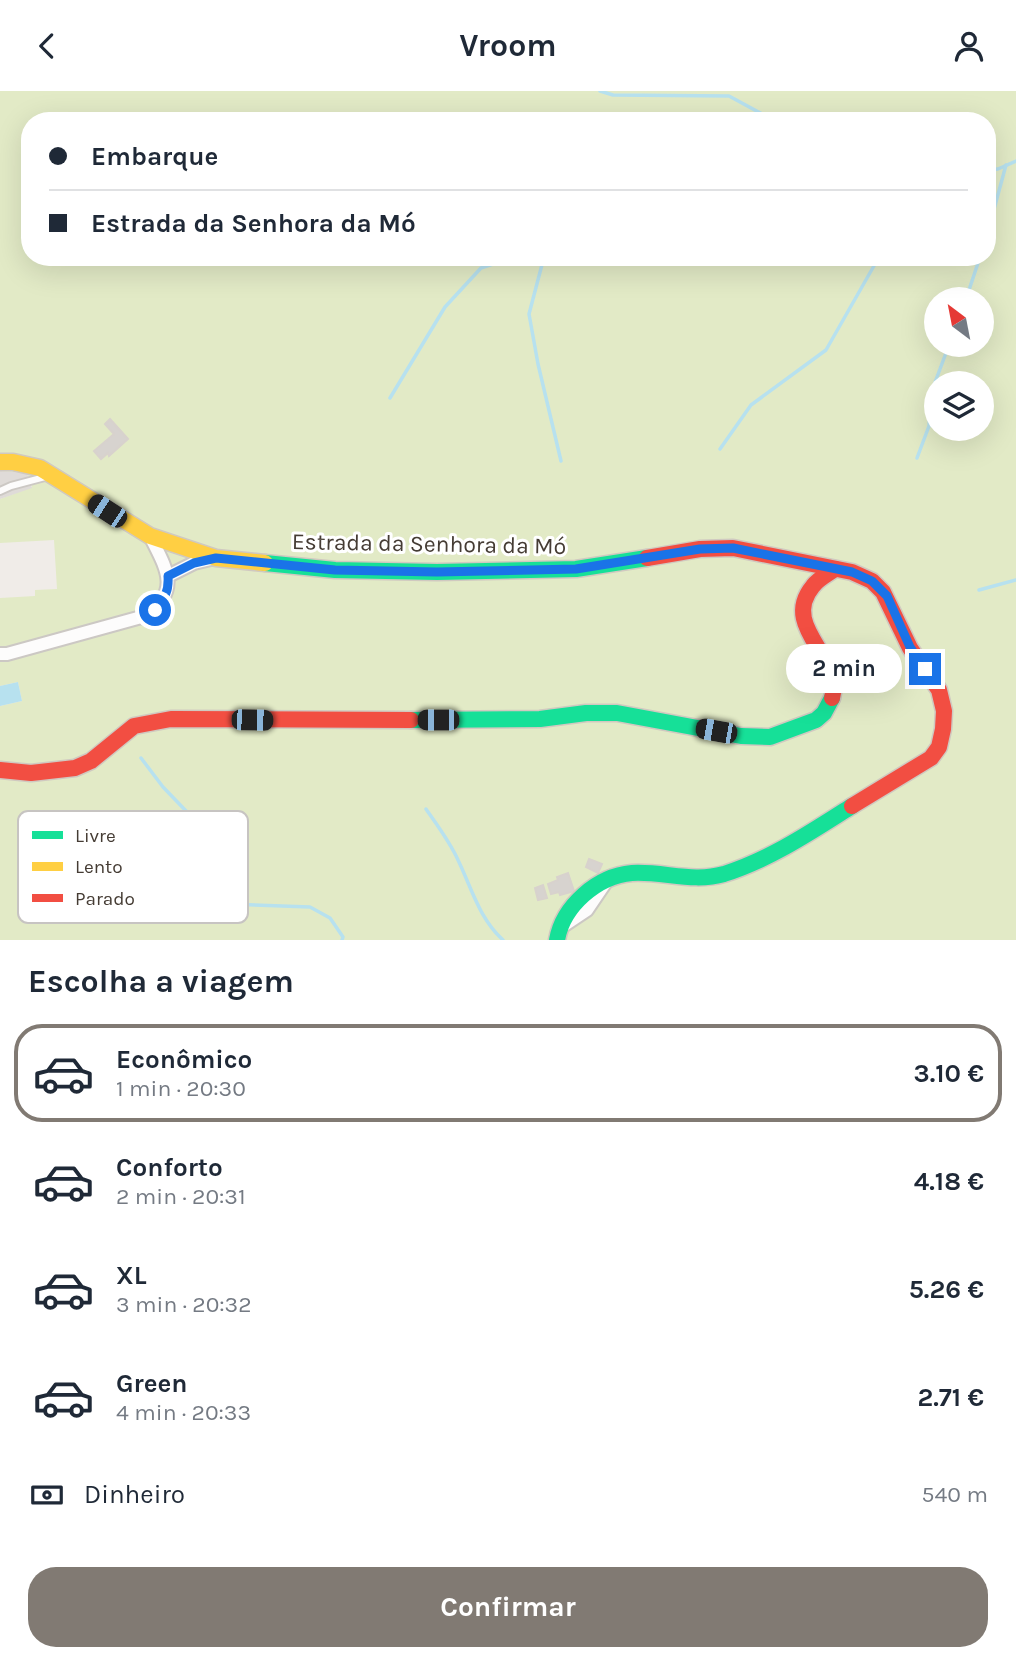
<!DOCTYPE html>
<html lang="pt">
<meta charset="utf-8">
<style>
:root{--surface:#fff;--page:#f6f6f7;--text:#1f2937;--muted:#747a83;--line:#e0e1e3;--accent:#817a73}
body{margin:0;font-family:Karla,sans-serif;background:var(--page);color:var(--text);height:100vh;display:flex;flex-direction:column;font-size:26px;white-space:nowrap}
*{box-sizing:border-box;margin:0}
p{font-size:23px;color:var(--muted)}
.icon{flex:none;width:38px;height:38px;fill:none;stroke:currentColor;stroke-width:2;stroke-linecap:round;stroke-linejoin:round}
.map{position:relative;height:849px;overflow:hidden}
.details{display:flex;flex-direction:column;background:var(--surface);flex:1}
.details>*{flex:none}
.hud{position:absolute;left:21px;top:21px;width:975px;height:154px;border-radius:28px;box-shadow:0 7px 28px #0002;display:grid;align-content:center;height:154px;padding:0 28px;background:var(--surface)}
.needle{width:46px;rotate:328deg}
.tools{position:absolute;left:924px;top:196px;display:grid;gap:14px}
.tools a{display:grid;place-items:center;width:70px;height:70px;border-radius:50%;background:var(--surface);box-shadow:0 7px 28px #0002;font-size:35px}
.end{position:absolute;width:32px;height:32px;margin:-16px;border:9px solid #1a73e8;background:#fff;box-shadow:0 0 0 4px #fff}
.from{border-radius:50%}
.bubble{position:absolute;height:49px;border-radius:24px;background:var(--surface);box-shadow:0 7px 28px #0002;font-size:23px;font-weight:700;line-height:49px;text-align:center}
.car{position:absolute;width:21px;height:42px;margin:-21px -10px;border-radius:9px;box-shadow:0 0 5px 2px #0007;background:linear-gradient(#222 24%,#8ab4d8 0 40%,#222 0 76%,#8ab4d8 0 86%,#222 0)}
.hud b{display:flex;align-items:center;gap:24px;height:66px;font-size:26px}
.hud b+b{border-top:2px solid var(--line)}
.hud i{width:18px;height:18px;background:var(--text)}
ul{padding:0;list-style:none}
li{display:flex;align-items:center;gap:21px;height:98px;margin:0 14px 10px;padding:0 14px;border:4px solid transparent;border-radius:28px}
li div{flex:1}
li b{display:block;font-size:26px}
li em{font-style:normal;font-weight:700}
li.active{border-color:var(--accent)}
li>.icon{width:63px;height:63px;stroke-width:1.5}
h2{padding:0 28px;font-size:32px;line-height:84px}
.pay{display:flex;align-items:center;gap:18px;height:77px;padding:0 28px;font-size:26px}
.pay p{margin-inline-start:auto}
.primary-button{display:flex;gap:14px;margin-top:auto;padding:14px 28px}
.primary-button a{flex:1;height:80px;border-radius:28px;background:var(--accent);color:#fff;font-size:28px;font-weight:700;line-height:80px;text-align:center}
header{display:flex;justify-content:space-between;align-items:center;height:91px;padding:0 28px;background:var(--surface);font-size:32px;font-weight:700}
.map>svg:first-child{display:block}
.green{fill:#e2eac6;fill-rule:evenodd}
.parking{fill:#dfdbd8}
.water{fill:#b7e1ef}
.lines{fill:none;stroke-linecap:round;stroke-linejoin:round}
.stream{stroke:#b7e1ef;stroke-width:3.5}
.building{fill:#d7d3cf;stroke:#d8d2cd;stroke-width:2}
.lane-casing{stroke:#ccc8c4;stroke-width:10}
.street-casing{stroke:#ccc8c4;stroke-width:16}
.fast-casing{stroke:#d0c9c0;stroke-width:19}
.slow-casing{stroke:#d0c9c0;stroke-width:19}
.jam-casing{stroke:#d0c9c0;stroke-width:19}
.lane{stroke:#fdfcfc;stroke-width:6}
.street{stroke:#fdfcfc;stroke-width:12}
.fast{stroke:#16e098;stroke-width:16}
.slow{stroke:#ffcf43;stroke-width:16}
.jam{stroke:#f24e42;stroke-width:16}
.route{stroke:#1a73e8;stroke-width:9}
.labels{text-anchor:middle;dominant-baseline:central;stroke-width:6;stroke-linejoin:round;paint-order:stroke}
.street-label{font-size:23px;fill:#453c34;stroke:#fff}
.key{fill:#fff;stroke:#c7c4c2;stroke-width:2}
.key-label{font-size:19px;fill:#453c34}
</style>
<header><svg class="icon" aria-label="back" viewBox="0 0 24 24"><path d="M15 5l-7 7 7 7"/></svg>Vroom<svg class="icon" aria-label="person" viewBox="0 0 24 24"><circle cx="12" cy="8" r="4"/><path d="M4 21q1-7 8-7t8 7"/></svg></header>
<div class="map">
<svg width="1016" height="849" viewBox="0 0 1016 849">
<rect width="100%" height="100%" fill="#f0ece8"/>
<path class="green" d="M0,0h1016v849h-1016v-234l22,-5 -4,-19 -18,4v-88l35,-2v-6l22,-1 -3,-49 -54,3v-44l32,-12 -5,-14 -27,-2zM30,30h957v136h-957zM936,208h46v46h-46zM936,292h46v46h-46z"/>
<polygon class="parking" points="0,380 27,382 32,397 0,408"/>
<polygon class="water" points="18,591 22,610 0,615 0,595"/>
<g class="lines">
<g class="stream">
<polyline points="600,0 613,4 729,5 775,30"/>
<polyline points="745,30 760,22"/>
<polyline points="987,79 998,78 1016,70"/>
<polyline points="987,144 1006,74"/>
<polyline points="544,166 529,223 538,273 561,370"/>
<polyline points="966,208 980,166"/>
<polyline points="390,307 445,216 481,177 514,166"/>
<polyline points="720,358 751,314 826,259 879,166"/>
<polyline points="917,367 929,335 931,302 949,254"/>
<polyline points="979,499 1016,489"/>
<polyline points="141,667 163,696 188,722 198,746 206,787 227,813 310,816 330,827 343,846 342,849"/>
<path d="M426,718c11,16 24,33 32,51 14,29 21,58 45,80"/>
</g>
</g>
<g class="building">
<polygon points="110,328 128,348 109,365 108,362 101,368 94,360 114,343 105,333"/>
<polygon points="589,768 602,773 598,782 586,776"/>
<polygon points="568,782 574,800 560,804 559,801 551,803 548,793 558,789 557,786"/>
<polygon points="543,794 547,807 538,809 535,797"/>
</g>
<g class="lines">
<g class="lane-casing">
<polyline id="lane" points="0,400 11,395 45,386"/>
</g>
<g class="street-casing">
<g id="street">
<polyline points="168,485 194,472 215,467"/>
<path d="M0,563h7l138,-38c37,-25 21,-48 5,-80"/>
<polyline points="560,837 587,819 606,791"/>
</g>
</g>
<g class="fast-casing">
<g id="fast">
<polyline points="265,472 335,479 437,481 576,478 647,467"/>
<polyline points="411,629 540,628 586,622 617,622 741,645 770,646 816,629 824,622 832,607"/>
<path d="M557,849c6,-34 40,-64 75,-67 31,-2 61,10 92,1 47,-15 87,-42 128,-68"/>
</g>
</g>
<g class="slow-casing">
<polyline id="slow" points="0,371 13,371 40,377 150,445 216,467 265,472"/>
</g>
<g class="jam-casing">
<g id="jam">
<polyline points="647,467 700,458 733,457 852,481 872,490 883,501 910,557 939,599 944,620 943,638 939,656 931,667 852,715"/>
<path d="M832,607c12,-41 -53,-71 -19,-112 5,-7 15,-12 22,-17"/>
<polyline points="0,679 31,682 75,677 91,670 134,635 171,628 411,629"/>
</g>
</g>
<use href="#lane" class="lane"/>
<use href="#street" class="street"/>
<use href="#fast" class="fast"/>
<use href="#slow" class="slow"/>
<use href="#jam" class="jam"/>
</g>
<g class="lines">
<path class="route" d="M155,519c10,-12 14,-19 13,-34l26,-13 22,-5 119,12 102,2 139,-3 124,-20 33,-1 119,24 20,9 15,15 23,51 15,22"/>
</g>
<g class="labels">
<g class="street-label">
<text transform="translate(429 453) rotate(1)">Estrada da Senhora da Mó</text>
</g>
</g>
<rect x="18" y="720" width="230" height="112" rx="10" class="key"/>
<rect x="32" y="740" width="31" height="8" fill="#16e098"/>
<rect x="32" y="771" width="31" height="9" fill="#ffcf43"/>
<rect x="32" y="803" width="31" height="8" fill="#f24e42"/>
<g class="key-label">
<text x="75" y="751">Livre</text>
<text x="75" y="782">Lento</text>
<text x="75" y="814">Parado</text>
</g>
</svg>
<div class="tools">
<a><svg class="needle" viewBox="-14 -14 28 28"><path d="M0-13l5 13h-10z" fill="#e53935"/><path d="M0 13l5-13h-10z" fill="#747a83"/></svg></a>
<a><svg class="icon" aria-label="layers" viewBox="0 0 24 24"><path d="M12 4l9 5-9 5-9-5zM3 14l9 5 9-5"/></svg></a>
</div>
<i class="end from" style="left:155px;top:519px"></i>
<i class="end" style="left:925px;top:578px"></i>
<div class="bubble" style="left:786px;top:553px;width:116px">2 min</div>
<i class="car" style="left:107px;top:420px;rotate:303deg"></i>
<i class="car" style="left:252px;top:629px;rotate:91deg"></i>
<i class="car" style="left:438px;top:629px;rotate:270deg"></i>
<i class="car" style="left:716px;top:640px;rotate:280deg"></i>
<div class="hud">
<b><i class="from"></i>Embarque</b>
<b><i></i>Estrada da Senhora da Mó</b>
</div>
</div>
<section class="details">
<h2>Escolha a viagem</h2>
<ul>
<li class="active"><svg class="icon" aria-label="car" viewBox="0 0 24 24"><path d="M5 17H2v-5l4-1 3-4h7l3 4 3 1v5h-3M9 17h6M6 11h13"/><circle cx="7" cy="17" r="2"/><circle cx="17" cy="17" r="2"/></svg><div><b>Econômico</b><p>1 min · 20:30</p></div><em>3.10 €</em></li>
<li><svg class="icon" aria-label="car" viewBox="0 0 24 24"><path d="M5 17H2v-5l4-1 3-4h7l3 4 3 1v5h-3M9 17h6M6 11h13"/><circle cx="7" cy="17" r="2"/><circle cx="17" cy="17" r="2"/></svg><div><b>Conforto</b><p>2 min · 20:31</p></div><em>4.18 €</em></li>
<li><svg class="icon" aria-label="car" viewBox="0 0 24 24"><path d="M5 17H2v-5l4-1 3-4h7l3 4 3 1v5h-3M9 17h6M6 11h13"/><circle cx="7" cy="17" r="2"/><circle cx="17" cy="17" r="2"/></svg><div><b>XL</b><p>3 min · 20:32</p></div><em>5.26 €</em></li>
<li><svg class="icon" aria-label="car" viewBox="0 0 24 24"><path d="M5 17H2v-5l4-1 3-4h7l3 4 3 1v5h-3M9 17h6M6 11h13"/><circle cx="7" cy="17" r="2"/><circle cx="17" cy="17" r="2"/></svg><div><b>Green</b><p>4 min · 20:33</p></div><em>2.71 €</em></li>
</ul>
<div class="pay"><svg class="icon" aria-label="cash" viewBox="0 0 24 24"><path d="M3 7h18v10H3z"/><circle cx="12" cy="12" r="2"/></svg>Dinheiro<p>540 m</p></div>
<div class="primary-button"><a>Confirmar</a></div>
</section>
